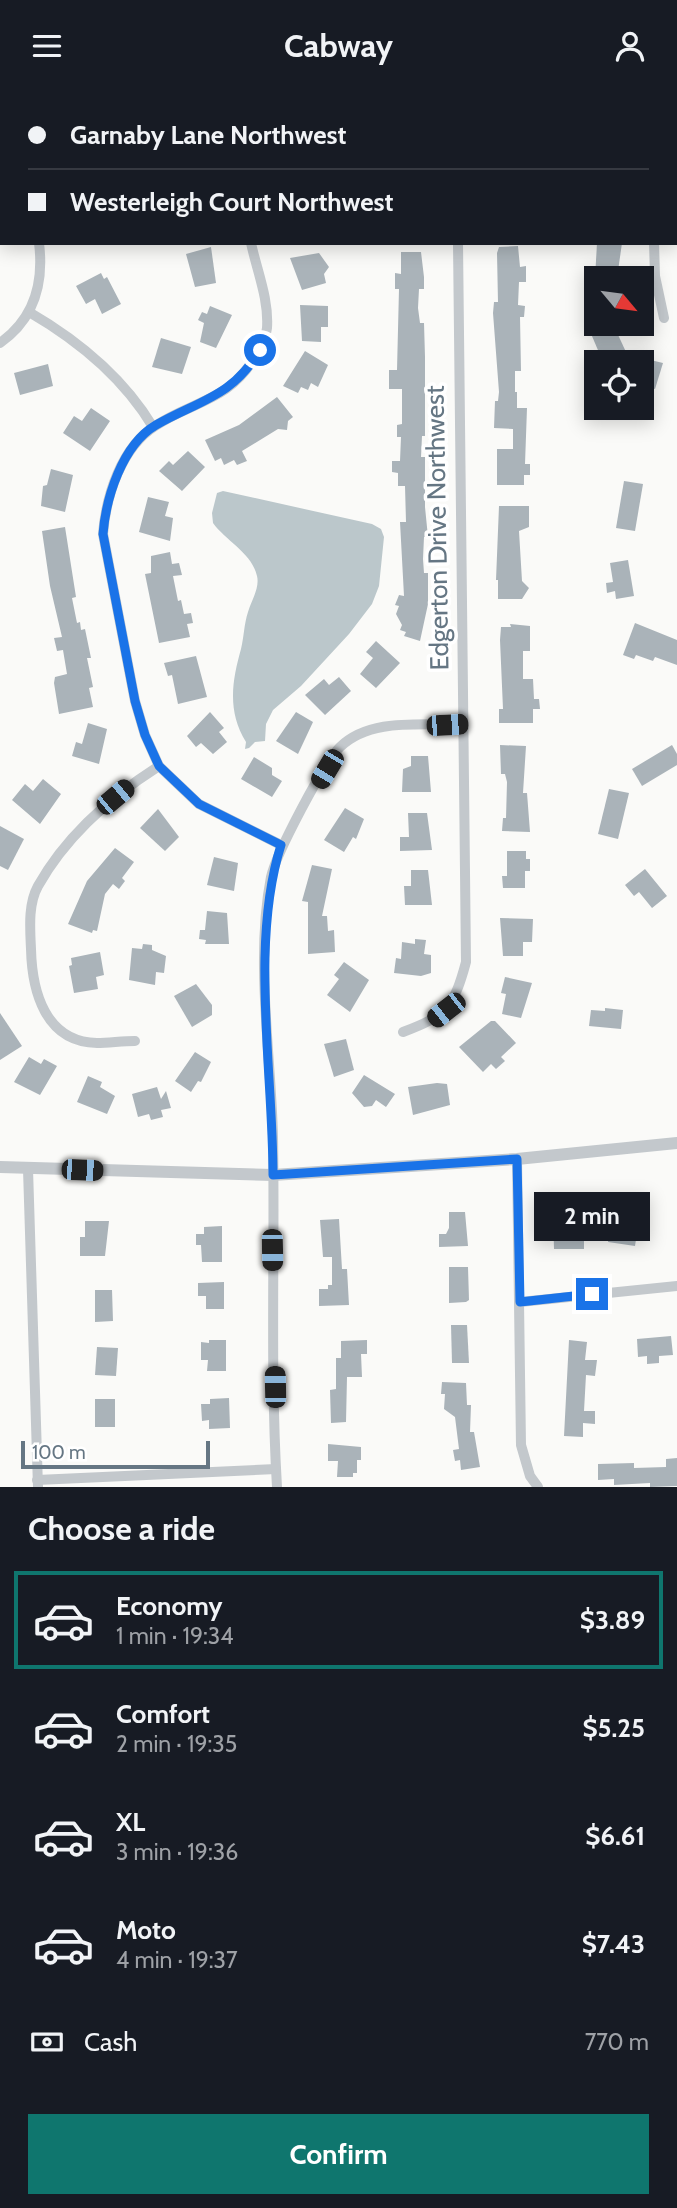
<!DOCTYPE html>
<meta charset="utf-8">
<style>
:root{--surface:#171b24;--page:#242831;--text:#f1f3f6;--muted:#9ea1a6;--line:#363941;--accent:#0f766e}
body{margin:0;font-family:Cabin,sans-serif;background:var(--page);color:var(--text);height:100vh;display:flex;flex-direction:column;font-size:26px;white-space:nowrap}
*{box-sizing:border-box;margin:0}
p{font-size:23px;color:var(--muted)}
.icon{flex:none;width:38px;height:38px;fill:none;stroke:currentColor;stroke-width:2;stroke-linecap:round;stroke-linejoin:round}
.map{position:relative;height:1396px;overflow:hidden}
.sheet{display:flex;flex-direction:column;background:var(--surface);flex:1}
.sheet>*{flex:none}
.hud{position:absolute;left:0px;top:0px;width:677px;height:154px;box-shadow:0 4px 18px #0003;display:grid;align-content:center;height:154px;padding:0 28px;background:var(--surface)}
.needle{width:46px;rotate:119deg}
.fabs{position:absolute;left:584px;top:175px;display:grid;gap:14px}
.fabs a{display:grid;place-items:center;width:70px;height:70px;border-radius:0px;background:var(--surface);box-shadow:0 4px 18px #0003;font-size:35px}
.scale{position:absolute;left:21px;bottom:18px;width:189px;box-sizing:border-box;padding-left:7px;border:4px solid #657683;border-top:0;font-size:19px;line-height:24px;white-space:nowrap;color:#657683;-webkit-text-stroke:5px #fff;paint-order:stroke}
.end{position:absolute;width:32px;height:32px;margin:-16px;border:9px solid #1a73e8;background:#fff;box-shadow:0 0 0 4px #fff}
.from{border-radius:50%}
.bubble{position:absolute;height:49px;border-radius:0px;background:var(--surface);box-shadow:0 4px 18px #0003;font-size:23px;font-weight:800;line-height:49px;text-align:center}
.car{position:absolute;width:21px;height:42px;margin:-21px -10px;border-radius:9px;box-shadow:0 0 5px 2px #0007;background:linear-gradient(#222 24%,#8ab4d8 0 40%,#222 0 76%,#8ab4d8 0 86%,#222 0)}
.hud b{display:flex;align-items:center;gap:24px;height:66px;font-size:26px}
.hud b+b{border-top:2px solid var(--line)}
.hud i{width:18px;height:18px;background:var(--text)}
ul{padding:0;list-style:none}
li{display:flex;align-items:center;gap:21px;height:98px;margin:0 14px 10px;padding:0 14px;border:4px solid transparent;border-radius:0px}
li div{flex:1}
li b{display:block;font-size:26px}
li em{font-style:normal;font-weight:800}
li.active{border-color:var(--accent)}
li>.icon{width:63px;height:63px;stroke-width:1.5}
h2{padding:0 28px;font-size:32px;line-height:84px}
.pay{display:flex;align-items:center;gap:18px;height:77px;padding:0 28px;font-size:26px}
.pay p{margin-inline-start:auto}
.action{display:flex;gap:14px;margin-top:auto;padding:14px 28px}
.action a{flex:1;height:80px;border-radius:0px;background:var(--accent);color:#fff;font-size:28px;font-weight:800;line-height:80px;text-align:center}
header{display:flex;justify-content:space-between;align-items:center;height:91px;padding:0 28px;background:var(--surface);font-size:32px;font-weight:800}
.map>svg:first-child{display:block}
.water{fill:#bbc7cb}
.building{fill:#aab3b9}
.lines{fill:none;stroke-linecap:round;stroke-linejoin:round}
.minor{stroke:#c3c8cc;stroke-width:10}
.tertiary{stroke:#c3c8cc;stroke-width:12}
.route{stroke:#1a73e8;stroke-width:9}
.labels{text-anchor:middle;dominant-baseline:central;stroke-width:7;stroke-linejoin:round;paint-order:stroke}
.street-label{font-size:26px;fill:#657683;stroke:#fff}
</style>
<header><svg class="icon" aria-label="menu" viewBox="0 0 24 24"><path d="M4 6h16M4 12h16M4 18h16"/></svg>Cabway<svg class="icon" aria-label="person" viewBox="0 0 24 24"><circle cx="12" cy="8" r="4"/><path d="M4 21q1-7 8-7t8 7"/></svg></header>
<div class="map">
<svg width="677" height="1396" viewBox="0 0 677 1396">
<rect width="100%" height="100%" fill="#fafaf8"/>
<path class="water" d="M223,400l149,33 9,5 3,8 -5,49 -7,18 -23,30 -48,52 -28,24 -7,14 -1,17 -10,1 -6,6 -4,1 1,-7c-19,-31 -14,-61 -5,-93 3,-12 3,-25 7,-37 3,-11 12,-24 9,-36 -5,-23 -31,-35 -44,-53l-1,-10 5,-20z"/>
<g class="building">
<polygon points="597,152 622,152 617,187 595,187"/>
<polygon points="518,155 520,176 526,175 526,191 519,191 518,214 525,215 524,226 520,226 521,280 515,280 515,301 517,301 517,317 527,317 525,373 530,373 530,384 524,384 524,394 497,394 497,358 513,358 513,338 494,337 495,310 498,310 499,301 493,222 494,211 498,211 497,162 499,156"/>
<polygon points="211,156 216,192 195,196 186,163"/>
<polygon points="401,161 421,161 424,186 424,198 419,198 418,217 420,232 424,232 425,266 425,345 422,345 421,366 425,366 425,416 428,446 424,446 423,468 424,482 428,482 428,513 420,550 404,545 406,541 400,539 402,534 396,523 399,515 395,514 399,504 404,505 400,431 406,431 405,395 398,395 398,382 392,381 392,370 400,370 401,346 397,346 397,334 402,333 402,298 389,298 389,279 397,279 399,198 395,198 395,182 401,183"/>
<polygon points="319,162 329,176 324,183 326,192 302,199 290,167"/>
<polygon points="101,182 104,188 107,186 121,213 102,223 95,208 86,213 76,195"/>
<polygon points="300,214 328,215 328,236 321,236 321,251 302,250"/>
<polygon points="210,215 232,224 216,257 200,251 204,232 198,229 202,221 207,223"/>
<polygon points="600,233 613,233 626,261 603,271 589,238"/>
<polygon points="161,247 191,256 182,283 152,276"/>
<polygon points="305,260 328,274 318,296 311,292 308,299 301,296 298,302 283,295"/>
<polygon points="642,267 663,272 655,298 642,294"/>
<polygon points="48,273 53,295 20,304 14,282"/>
<polygon points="277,306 293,326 288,330 287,339 278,338 242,360 247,370 237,374 234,369 224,374 221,367 215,370 205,349 239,334"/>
<polygon points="91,317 110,330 90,360 63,342 74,325 82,330"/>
<polygon points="188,360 205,376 182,400 159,380 169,370 173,374"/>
<polygon points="51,378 73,384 65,421 41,415 43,395 47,394"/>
<polygon points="624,390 643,393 635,440 616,437"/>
<polygon points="148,406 169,411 165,425 173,427 170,450 139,441"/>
<polygon points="499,415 529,415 529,436 519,440 522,490 529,497 522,508 498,508 498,489 496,489"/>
<polygon points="65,436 76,506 72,507 77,532 80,531 81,539 85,538 91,567 87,567 93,596 89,597 93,616 59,623 54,592 55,586 67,583 63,559 57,560 54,547 62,546 50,495 42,440"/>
<polygon points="170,461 172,473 179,472 182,484 173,485 178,510 181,509 184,523 191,522 193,532 187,533 190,546 159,552 145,483 151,482 151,465"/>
<polygon points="628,469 634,505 616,508 615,500 607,502 606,492 613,491 610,472"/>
<polygon points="635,532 677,549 677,574 655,566 653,570 636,564 634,568 623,564"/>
<polygon points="510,533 530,535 530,560 523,560 523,588 533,588 534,608 539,608 540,618 533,618 533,632 499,632 499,618 503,618 500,549 501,536 511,536"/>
<polygon points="376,550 400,572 376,597 360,583 373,567 366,561"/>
<polygon points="196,565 207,606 178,613 172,584 168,585 164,572"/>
<polygon points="339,586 351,600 325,624 305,604 324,588 329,594"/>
<polygon points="210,621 224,637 219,641 227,651 213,663 201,652 196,656 187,645"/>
<polygon points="296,621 313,631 298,663 276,650"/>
<polygon points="88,632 107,638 99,673 72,665 76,651 82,653"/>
<polygon points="500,654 526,655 523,702 527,702 530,741 502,740 503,727 506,727 507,691 505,683 501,683"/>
<polygon points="672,654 677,663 677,674 642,695 632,678"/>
<polygon points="411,665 428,665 431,701 402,701 403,678 411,675"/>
<polygon points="254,666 272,677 272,684 282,690 272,706 241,688"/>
<polygon points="43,688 61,703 40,733 12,709 25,693 33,700"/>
<polygon points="609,698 629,702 618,748 598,743"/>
<polygon points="345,717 364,728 356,748 353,746 344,761 324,749"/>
<polygon points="158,718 179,746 165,760 140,737"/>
<polygon points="408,722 427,722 432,759 400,760 400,746 409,746"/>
<polygon points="0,735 24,748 8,779 0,775"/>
<polygon points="115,757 134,771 122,787 125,790 119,798 113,793 105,803 97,840 93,839 92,842 68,833 87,790"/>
<polygon points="507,760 526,760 526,768 530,768 530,780 525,780 525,797 503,797 502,785 507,785"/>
<polygon points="214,766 238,772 234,800 207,794"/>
<polygon points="312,774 332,778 322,825 327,825 328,840 334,839 335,861 308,863 308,811 302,810"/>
<polygon points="645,778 667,805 652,817 639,801 634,805 625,794"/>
<polygon points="411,779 428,779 432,814 405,814 404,795 411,795"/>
<polygon points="207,820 227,822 229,853 205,853 206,849 199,848 200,839 205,839"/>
<polygon points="500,827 533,828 532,851 523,851 523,865 503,865"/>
<polygon points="415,848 426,849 424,863 431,864 431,882 421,885 394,882 396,867 401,868 402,851 415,853"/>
<polygon points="143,853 152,854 152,859 166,865 164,882 156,881 155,894 129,889 132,857 142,858"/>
<polygon points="100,861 104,884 96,886 98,898 74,902 69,875 72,874 71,867"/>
<polygon points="344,871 369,889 350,921 327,904 339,888 334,884"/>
<polygon points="505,886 532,892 521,927 502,923 506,903 501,902"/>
<polygon points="196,893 212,914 212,924 192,936 174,905"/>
<polygon points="605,917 623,919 621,938 589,935 591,919 605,920"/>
<polygon points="0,922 22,955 0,969"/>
<polygon points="491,930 495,930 516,952 501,966 505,970 496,978 491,973 483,981 459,956"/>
<polygon points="346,948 354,979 334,986 324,953"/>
<polygon points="195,961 211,971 201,991 198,990 191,1001 175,990"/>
<polygon points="29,966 41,973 44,968 57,975 40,1004 14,991"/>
<polygon points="364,984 395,1003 386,1016 376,1009 372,1015 364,1016 352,1002"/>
<polygon points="88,985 102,991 100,996 115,1005 107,1023 77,1011"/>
<polygon points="437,992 447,993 450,1014 413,1024 408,996"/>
<polygon points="157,996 161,1008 166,1000 171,1017 161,1019 163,1026 151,1029 149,1023 138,1026 132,1003"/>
<polygon points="449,1121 465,1121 468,1155 439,1156 439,1143 446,1143 449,1137"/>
<polygon points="553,1122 577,1122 577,1143 584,1143 584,1158 554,1158"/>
<polygon points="339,1128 342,1178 347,1178 349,1214 319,1215 319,1198 328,1198 328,1194 332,1194 332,1166 323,1166 320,1129"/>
<polygon points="612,1128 628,1130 627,1134 638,1136 635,1155 608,1151"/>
<polygon points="85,1130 109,1130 105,1165 80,1165 80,1146 85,1146"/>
<polygon points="222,1135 222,1171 202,1171 201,1154 196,1154 196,1143 204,1143 204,1136"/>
<polygon points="449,1176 468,1176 469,1209 466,1211 449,1212"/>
<polygon points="224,1191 224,1218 206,1218 206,1205 198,1205 198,1192"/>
<polygon points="95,1199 112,1199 113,1230 95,1231"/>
<polygon points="451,1234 467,1234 469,1272 452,1272"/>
<polygon points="671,1245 673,1264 659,1265 659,1272 647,1273 647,1265 638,1266 637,1248"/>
<polygon points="209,1249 226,1249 226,1280 207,1280 208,1269 201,1269 201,1251 209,1252"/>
<polygon points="367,1249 367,1263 361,1263 362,1286 347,1286 346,1331 331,1332 330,1299 336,1298 336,1267 341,1267 341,1250"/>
<polygon points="569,1249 587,1251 585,1269 597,1269 595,1285 586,1284 584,1320 595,1320 595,1333 583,1332 583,1346 564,1345"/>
<polygon points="97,1256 118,1257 116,1285 95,1284"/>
<polygon points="442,1291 466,1292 467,1314 471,1314 470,1341 474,1341 480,1376 461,1379 460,1369 455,1370 453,1359 459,1358 455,1326 444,1318 445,1303 441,1303"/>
<polygon points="229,1307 230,1337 209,1338 209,1329 202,1330 201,1313 210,1313 210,1308"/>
<rect x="95" y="1308" width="20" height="28"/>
<polygon points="328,1353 361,1356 361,1369 357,1369 357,1382 353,1382 353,1386 337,1386 338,1370 328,1370"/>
<polygon points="677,1367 677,1395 650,1396 650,1392 614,1394 614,1388 598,1389 598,1373 634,1372 634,1377 666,1376 666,1368"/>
</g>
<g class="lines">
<g class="minor">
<polyline points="604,0 607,2"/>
<polyline points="40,2 41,0"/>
<polyline points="483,2 484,0"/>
<polyline points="676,44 677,45"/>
<polyline points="676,97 677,95"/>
<path d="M251,152c6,28 18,56 16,85 -1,10 -7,21 -12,29 -26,44 -62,44 -100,69 -34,22 -49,70 -52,108l32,167 10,34 14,31 40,38 82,41"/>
<polyline points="654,152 655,185 664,227"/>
<path d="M29,221c50,29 94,65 124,115"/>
<path d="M0,252c34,-24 44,-60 39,-100"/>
<path d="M403,941c43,-16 51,-25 63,-70l-8,-719"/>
<path d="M135,950c-13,0 -26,2 -38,2 -52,-1 -65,-52 -66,-94 -1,-21 -3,-45 7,-63 28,-50 74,-90 121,-120"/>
<polyline points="517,1068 521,1354 530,1385 538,1396"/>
<polyline points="28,1078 38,1396"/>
<polyline points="520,1211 677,1195"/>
<polyline points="37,1389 276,1378"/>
<path d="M277,1396c-7,-116 -2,-234 -4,-350 -2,-83 -18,-178 -2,-260 5,-23 52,-113 69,-130 31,-30 82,-21 122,-23"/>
</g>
<polyline class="tertiary" points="0,1076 273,1084 517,1068 677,1052"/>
</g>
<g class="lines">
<path class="route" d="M260,259c-28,47 -60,50 -104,75 -34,20 -50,73 -53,109l32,167 10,34 14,31 40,38 82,41c-31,98 -8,227 -8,330l244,-16 3,143 72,-8"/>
</g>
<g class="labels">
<g class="street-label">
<text transform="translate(437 437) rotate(-91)">Edgerton Drive Northwest</text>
</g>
</g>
</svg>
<div class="fabs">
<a><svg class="needle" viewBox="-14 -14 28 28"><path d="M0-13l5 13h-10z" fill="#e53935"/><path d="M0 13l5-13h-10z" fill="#9ea1a6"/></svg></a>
<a><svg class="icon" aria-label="locate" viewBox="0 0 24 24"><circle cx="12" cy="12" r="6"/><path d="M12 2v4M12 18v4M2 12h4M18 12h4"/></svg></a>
</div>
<div class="scale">100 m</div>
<i class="end from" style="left:260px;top:259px"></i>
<i class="end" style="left:592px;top:1203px"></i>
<div class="bubble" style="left:534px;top:1101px;width:116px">2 min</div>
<i class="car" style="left:447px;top:634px;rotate:87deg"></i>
<i class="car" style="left:327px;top:678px;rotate:211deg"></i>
<i class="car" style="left:115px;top:706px;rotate:50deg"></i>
<i class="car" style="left:446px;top:919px;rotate:232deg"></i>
<i class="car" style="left:82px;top:1079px;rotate:92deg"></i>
<i class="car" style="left:272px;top:1159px;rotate:179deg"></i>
<i class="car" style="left:275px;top:1296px;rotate:359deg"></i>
<div class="hud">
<b><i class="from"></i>Garnaby Lane Northwest</b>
<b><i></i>Westerleigh Court Northwest</b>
</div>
</div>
<section class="sheet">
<h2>Choose a ride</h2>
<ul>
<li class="active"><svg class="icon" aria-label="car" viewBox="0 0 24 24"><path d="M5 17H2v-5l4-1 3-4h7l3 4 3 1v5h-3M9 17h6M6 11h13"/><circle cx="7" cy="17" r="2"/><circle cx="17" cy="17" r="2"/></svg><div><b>Economy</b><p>1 min · 19:34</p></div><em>$3.89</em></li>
<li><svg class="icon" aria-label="car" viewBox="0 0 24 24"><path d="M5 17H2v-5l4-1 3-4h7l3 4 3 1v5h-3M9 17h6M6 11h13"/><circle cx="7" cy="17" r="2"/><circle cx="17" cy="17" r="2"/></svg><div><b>Comfort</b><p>2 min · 19:35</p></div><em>$5.25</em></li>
<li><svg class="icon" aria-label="car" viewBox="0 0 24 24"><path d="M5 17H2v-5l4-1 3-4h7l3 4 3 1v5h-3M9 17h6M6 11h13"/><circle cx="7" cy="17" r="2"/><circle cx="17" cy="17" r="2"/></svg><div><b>XL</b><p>3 min · 19:36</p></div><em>$6.61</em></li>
<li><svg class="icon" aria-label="car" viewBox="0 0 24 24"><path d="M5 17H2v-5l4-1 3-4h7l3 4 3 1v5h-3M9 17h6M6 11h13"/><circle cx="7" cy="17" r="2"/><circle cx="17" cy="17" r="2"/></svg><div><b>Moto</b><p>4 min · 19:37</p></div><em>$7.43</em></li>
</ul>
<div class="pay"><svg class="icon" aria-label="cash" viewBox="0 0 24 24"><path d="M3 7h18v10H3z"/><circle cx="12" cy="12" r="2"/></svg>Cash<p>770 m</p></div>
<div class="action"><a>Confirm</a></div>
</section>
